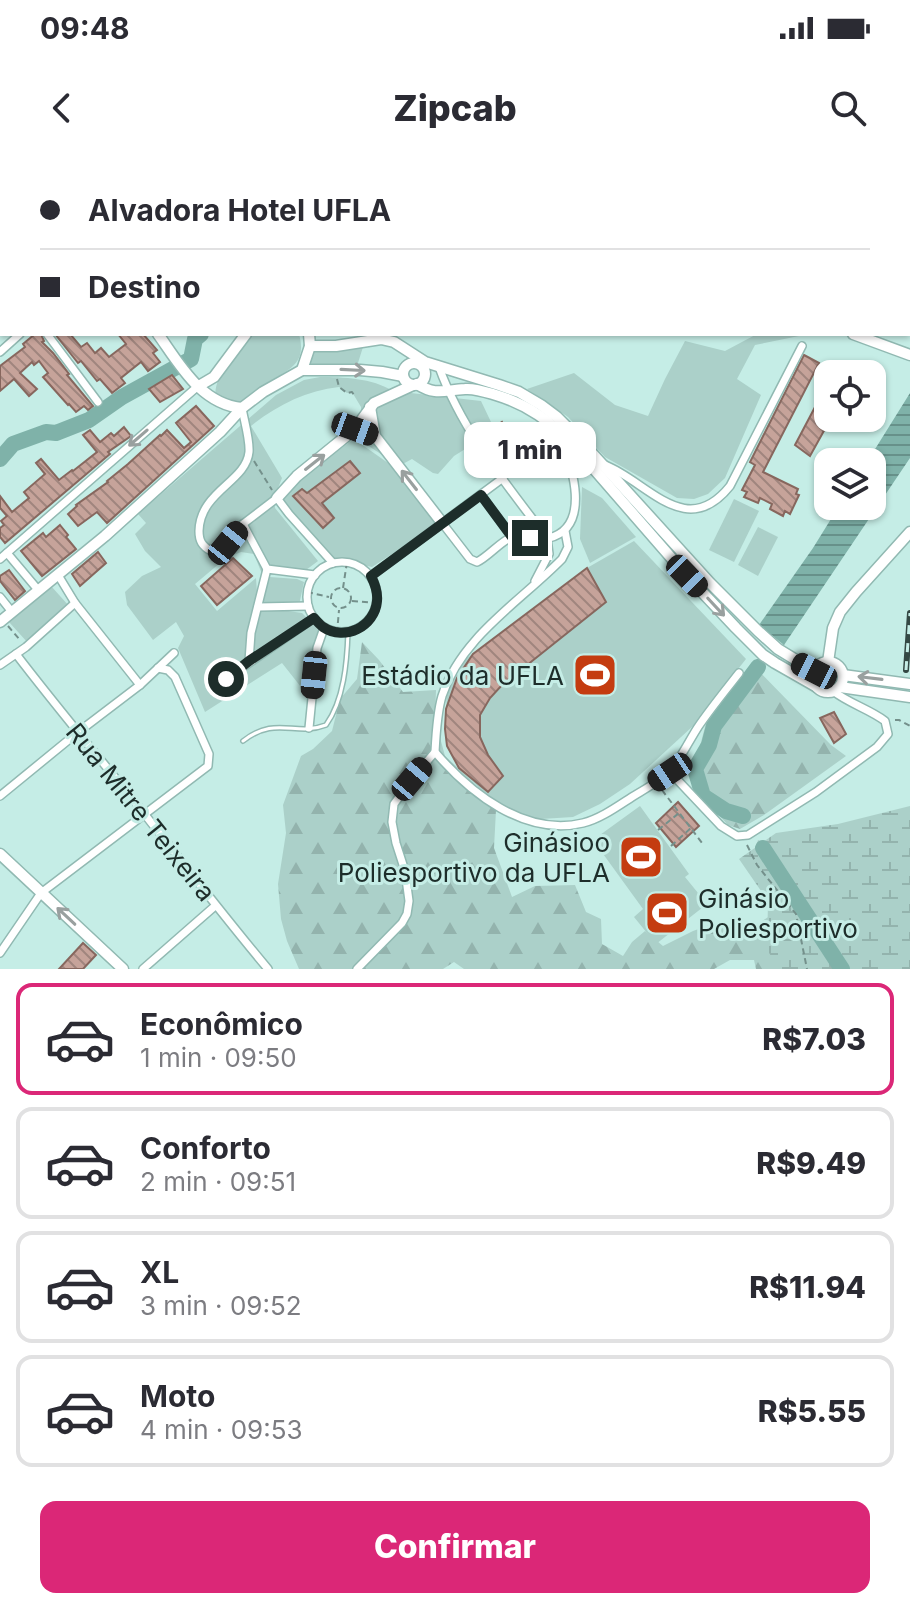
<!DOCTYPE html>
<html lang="pt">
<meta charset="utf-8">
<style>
:root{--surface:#fff;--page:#f7f7f7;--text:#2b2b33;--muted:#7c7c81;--line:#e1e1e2;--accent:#db2777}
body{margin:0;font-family:Inter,sans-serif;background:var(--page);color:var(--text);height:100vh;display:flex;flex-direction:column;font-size:30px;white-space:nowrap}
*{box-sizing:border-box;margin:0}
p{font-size:26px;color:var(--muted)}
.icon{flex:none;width:44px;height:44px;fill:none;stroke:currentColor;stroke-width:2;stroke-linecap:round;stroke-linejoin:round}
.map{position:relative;height:809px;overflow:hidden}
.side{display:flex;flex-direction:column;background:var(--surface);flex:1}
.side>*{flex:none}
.banner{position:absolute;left:0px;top:0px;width:910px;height:176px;box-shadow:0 2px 6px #0004;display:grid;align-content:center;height:176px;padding:0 40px;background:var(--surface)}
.tools{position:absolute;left:814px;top:200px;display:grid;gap:16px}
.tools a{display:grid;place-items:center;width:72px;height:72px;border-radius:16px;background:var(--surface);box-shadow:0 2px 6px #0004;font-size:40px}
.end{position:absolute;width:36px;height:36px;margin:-18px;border:10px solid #1d2d2a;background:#fff;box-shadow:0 0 0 4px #fff}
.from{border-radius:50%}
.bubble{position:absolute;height:56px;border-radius:16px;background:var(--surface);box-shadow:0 2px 6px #0004;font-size:26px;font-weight:800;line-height:56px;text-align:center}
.car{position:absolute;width:24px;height:48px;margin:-24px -12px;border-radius:10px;box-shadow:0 0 6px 2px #0007;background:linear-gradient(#222 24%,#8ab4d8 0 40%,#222 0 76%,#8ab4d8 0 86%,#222 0)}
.banner b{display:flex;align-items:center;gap:28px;height:76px;font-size:30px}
.banner b+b{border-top:2px solid var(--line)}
.banner i{width:20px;height:20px;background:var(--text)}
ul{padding:14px 0 0;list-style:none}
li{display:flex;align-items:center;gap:24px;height:112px;margin:0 16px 12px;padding:0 24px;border:4px solid var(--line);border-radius:16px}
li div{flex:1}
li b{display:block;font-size:30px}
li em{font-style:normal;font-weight:800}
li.on{border-color:var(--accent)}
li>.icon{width:72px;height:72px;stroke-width:1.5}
.action{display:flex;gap:16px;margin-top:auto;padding:16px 40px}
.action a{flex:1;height:92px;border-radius:16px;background:var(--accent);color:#fff;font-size:32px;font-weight:800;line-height:92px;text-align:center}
.status{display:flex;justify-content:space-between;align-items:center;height:56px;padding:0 40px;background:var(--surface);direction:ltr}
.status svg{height:22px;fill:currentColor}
header{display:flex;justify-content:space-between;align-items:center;height:104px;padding:0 40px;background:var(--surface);font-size:36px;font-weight:800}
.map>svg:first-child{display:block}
.forest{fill:url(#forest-firs)}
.wetland{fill:url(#wetland-marsh)}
.park{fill:#abd0c9;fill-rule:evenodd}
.water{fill:url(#water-rules)}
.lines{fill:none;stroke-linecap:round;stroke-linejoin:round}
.river{stroke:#7fb2a9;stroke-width:16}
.building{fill:url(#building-back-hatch);stroke:#87675e;stroke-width:2}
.lane-casing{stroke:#91b9b2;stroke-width:6}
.street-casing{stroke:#91b9b2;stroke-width:10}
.secondary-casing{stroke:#91b9b2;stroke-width:13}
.path{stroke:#74908b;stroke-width:2;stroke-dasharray:6 4;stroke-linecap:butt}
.lane{stroke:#fff;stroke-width:3}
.street{stroke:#fff;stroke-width:7}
.secondary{stroke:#fff;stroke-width:10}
.rail-casing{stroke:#344844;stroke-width:6}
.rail{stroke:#c5ede6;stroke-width:3;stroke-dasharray:9;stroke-linecap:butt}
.oneway{stroke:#99a09f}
.route{stroke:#1d2d2a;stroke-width:10}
.labels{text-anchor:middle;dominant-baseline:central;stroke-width:6;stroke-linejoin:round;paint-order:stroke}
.poi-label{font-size:26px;fill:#1d2d2a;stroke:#c5ede6;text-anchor:end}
.street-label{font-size:26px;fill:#1d2d2a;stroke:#c5ede6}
</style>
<div class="status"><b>09:48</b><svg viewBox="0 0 49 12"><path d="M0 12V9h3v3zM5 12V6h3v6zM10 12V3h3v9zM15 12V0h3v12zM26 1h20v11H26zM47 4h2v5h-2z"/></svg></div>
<header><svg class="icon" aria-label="back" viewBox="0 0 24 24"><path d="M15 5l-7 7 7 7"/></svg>Zipcab<svg class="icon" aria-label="search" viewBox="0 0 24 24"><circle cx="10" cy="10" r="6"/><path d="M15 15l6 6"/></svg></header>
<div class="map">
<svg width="910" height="809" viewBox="0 0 910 809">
<defs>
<pattern id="forest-firs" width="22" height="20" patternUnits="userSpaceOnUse" patternTransform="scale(2)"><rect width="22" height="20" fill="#abd0c9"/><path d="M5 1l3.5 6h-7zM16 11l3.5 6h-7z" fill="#93b3ad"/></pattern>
<pattern id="wetland-marsh" width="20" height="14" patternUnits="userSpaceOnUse" patternTransform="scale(2)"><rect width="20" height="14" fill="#abd0c9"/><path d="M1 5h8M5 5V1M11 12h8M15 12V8" fill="none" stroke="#93b3ad"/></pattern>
<pattern id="water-rules" width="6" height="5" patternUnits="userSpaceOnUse" patternTransform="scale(2)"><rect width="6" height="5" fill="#7fb2a9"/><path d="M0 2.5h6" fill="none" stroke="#67918a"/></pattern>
<pattern id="building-back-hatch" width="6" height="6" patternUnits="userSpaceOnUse" patternTransform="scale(2)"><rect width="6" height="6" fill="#c6a39a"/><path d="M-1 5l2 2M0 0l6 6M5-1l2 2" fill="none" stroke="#a0857e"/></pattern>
</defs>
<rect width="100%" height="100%" fill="#c5ede6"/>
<g class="forest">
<polygon points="362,482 379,500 403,532 436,530 435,559 445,596 470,619 496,650 494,688 512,737 535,726 575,725 586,752 601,759 602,784 623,796 632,782 645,771 663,786 693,771 715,763 743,773 784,747 751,701 758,680 772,686 906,809 756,809 754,800 730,800 714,809 464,809 454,802 443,809 299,809 287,781 281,759 278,724 286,673 283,645 301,596 313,589 332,571 340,539 357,519"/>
<polygon points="756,508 831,585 846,596 764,655 740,669 728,665 702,637 692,621 694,609 706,563"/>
</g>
<polygon class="wetland" points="910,646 910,809 780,809 767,790 768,741 739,699 776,673 838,664"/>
<g class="park">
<path d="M252,174h47c9,33 -14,36 -35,51 -9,6 -17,13 -26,20l-22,-6c-5,-22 23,-49 36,-65z"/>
<polygon points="757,174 796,174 799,176 755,185 737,219 761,235 725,318 708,334 694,339 677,338 605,297 568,257 527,229 574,213 615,245 648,256 665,219 685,181 725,191"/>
<polygon points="363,187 357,206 308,205 311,190 340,191"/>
<path d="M320,217c23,0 52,1 73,14l88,10 10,21 -17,17 -4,7 -16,10 -16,18 -5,-1 -21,-14 -13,7 -38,-25v-34l-9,-15 -5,1 -8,-6c-33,4 -62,18 -88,39l31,52 -8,20 1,10 43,53 -16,12 -34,2 2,2 27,2 7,3 -5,23 -31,3 34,5 17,17 -7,71 -30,-38 -77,49 -27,-64 6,-12 -8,-14 -23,18 -26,-35 -2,-13 17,-16 19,-9 -16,-16 -10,-17 11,-11 -8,-9 138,-119 28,-15zM241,392l13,2 8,20 4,1 -4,29 -4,3 -2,-29 -39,33 -22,-27 31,-26z"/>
<polygon points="354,279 388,303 437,365 372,407 329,397 282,343 291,324"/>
<polygon points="582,327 602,338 636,377 590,403 580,379"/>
<polygon points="734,339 759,351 734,402 709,390"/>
<polygon points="758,367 778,377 758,416 738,405"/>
<polygon points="634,381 746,499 693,566 630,624 600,644 573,657 541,659 512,652 486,635 459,608 447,586 445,569 447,530 467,498 587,408"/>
<polygon points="51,426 69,446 28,483 9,462"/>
<polygon points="640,646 689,714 685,717 707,744 656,784 634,757 643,749 593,680"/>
</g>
<polygon class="water" points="910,233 910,298 784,485 759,465 813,388 839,346 872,346 872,302 867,302"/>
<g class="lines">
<g class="river">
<polyline points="618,2 622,0"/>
<polyline points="0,299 13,284 46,272 56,273 89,260 122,237 191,199 195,179 201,174"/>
<polyline points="743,656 726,651 703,636 695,609 709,585 714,566 758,507"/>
<polyline points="763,688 842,809"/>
</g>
</g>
<g class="building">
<polygon points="35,174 41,174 44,181 42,182 53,193 69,214 67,215 93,246 88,250 84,246 76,252 69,244 68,245 43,217 48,213 39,201 34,205 32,202 20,213 37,229 29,236 14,219 0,231 0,206 25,187 23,184"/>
<polygon points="55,174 70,174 81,187 87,183 95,193 101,188 109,197 126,184 118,174 143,174 157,190 153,193 160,202 148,211 141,202 121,218 125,223 112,233 100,219 97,221 81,201 78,203"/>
<polygon points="804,195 819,203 763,312 798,329 796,334 799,335 790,354 785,351 783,356 770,349 772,344 760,338 758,343 744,337 747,332 742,330 755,305 750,302"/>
<polygon points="172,215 183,229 160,242 149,229"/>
<polygon points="823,232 828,235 828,258 831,258 810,296 795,285"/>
<polygon points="196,246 214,266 107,363 97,352 78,366 68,354 77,346 76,345 108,322 107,321 128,304 160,275 161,276 167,270 184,288 191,282 176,263"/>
<polygon points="502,262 519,288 497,300 481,276"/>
<polygon points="124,267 131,276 108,292 110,294 5,383 0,377 0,368 4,365 1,361 7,356 0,348 0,336 12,352 29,338 24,332 45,314 36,303 41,299 59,320 72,310 73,311 97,292 83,275 90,270 100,282 111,273 114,276"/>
<polygon points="350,301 360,313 322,343 334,358 323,368 293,336 302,329 307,333"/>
<polygon points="60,365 68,375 66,377 76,389 42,416 21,391 43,373 46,377"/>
<polygon points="98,392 106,403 80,426 72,414"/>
<polygon points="233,398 252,416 217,445 201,426"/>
<polygon points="587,408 606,442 502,525 490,538 480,555 480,577 488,595 503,616 488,632 459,608 447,586 445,569 446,549 457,518 473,494"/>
<polygon points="9,410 25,431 15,440 0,421 0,416"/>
<polygon points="834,552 846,574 834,583 820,558"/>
<polygon points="678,642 699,666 676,687 656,663"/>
<polygon points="83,783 96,795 83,809 59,809"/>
</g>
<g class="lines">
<g class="lane-casing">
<path id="lane" d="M243,581c33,-26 52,-4 83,-16 18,-25 21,-63 22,-93"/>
</g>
<g class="street-casing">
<g id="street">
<polyline points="850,2 851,0"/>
<polyline points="47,174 98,242"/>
<polyline points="0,192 20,174"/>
<path d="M439,207c23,64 68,118 108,171l2,16 -14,27"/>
<path d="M242,248c2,12 8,32 7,44 -3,30 -49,39 -50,79 0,10 3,15 12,20l11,-3 21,-24 34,-26 12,16 44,49"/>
<path d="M605,305c43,17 81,76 125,21l72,-140"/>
<polyline points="481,335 512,377"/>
<polyline points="243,364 267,409 315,415"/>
<path d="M443,364l27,35 7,3c11,-5 25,-22 35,-25 11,-4 25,3 37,1 44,-11 22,-74 12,-103"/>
<path d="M565,371l3,16 -6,12c-41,42 -101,78 -120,137 -5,17 -6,37 -7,56 35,41 90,85 148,71 17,-4 35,-17 49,-26 13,-8 30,-17 40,-28 10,-13 17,-28 26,-42 13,-19 27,-36 41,-54"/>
<polyline points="7,393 39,431"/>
<polyline points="0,399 197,227"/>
<circle cx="342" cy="437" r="35"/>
<polyline points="58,415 75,443 140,525"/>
<polyline points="371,416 503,318"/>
<polyline points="0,437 12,452"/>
<polyline points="258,447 308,446"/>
<path d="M16,494c42,55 87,108 130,162 40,51 80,103 122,153"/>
<polyline points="249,501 251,473 267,409"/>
<polyline points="0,505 26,487 75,443"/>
<polyline points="226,519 314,458"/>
<polyline points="309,568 317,488 324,468"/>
<path d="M670,612l51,54 16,10 11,-1 68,-43 61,-45 11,-13 -3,-13c-16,-12 -35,-17 -52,-30"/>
<polyline points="0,636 77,573 140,525 174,493"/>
<polyline points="0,793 41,733 208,606 209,594 175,517 168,510 158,508"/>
<polyline points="143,809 215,746"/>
<polyline points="357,809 402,763 407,754 409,741 405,711 396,683 392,662 394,644 412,619 435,592"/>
</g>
</g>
<g class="secondary-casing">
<g id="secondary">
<polyline points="32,0 33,2"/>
<polyline points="820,0 822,2"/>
<polyline points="0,26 2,25"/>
<path d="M158,174c22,31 43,70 84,74"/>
<polyline points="853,174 910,195"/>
<polyline points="310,186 336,186 381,179 394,182 425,202 499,225 519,232 541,245 557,257 581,281 710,423 758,471 778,489 814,511"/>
<circle cx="414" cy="214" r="11"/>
<polyline points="302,210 310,186 309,174"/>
<path d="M417,224c19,12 27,6 48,5 10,-1 21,3 31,6 33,10 54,26 78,51l113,130 49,52 27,27 12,8 42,24"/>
<polyline points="197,227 214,217 246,174"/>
<polyline points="370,247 375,276 443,364"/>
<polyline points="277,338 297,316 355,269 374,243 413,225"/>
<polyline points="0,462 105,376 220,272 242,248 263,232 302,210 360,210 382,212 403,216"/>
<circle cx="828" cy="517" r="15"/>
<polyline points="828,502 833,468 840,452 856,432 910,372"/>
<polyline points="843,515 910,524"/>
<polyline points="840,527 910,537"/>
<polyline points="0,694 123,809"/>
</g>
</g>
<g class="path">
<polyline points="887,2 888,0"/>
<polyline points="337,219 339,227 347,233 352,232 354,235"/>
<polyline points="254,301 272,330"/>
<polyline points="510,313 531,298"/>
<circle cx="341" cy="438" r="10"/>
<polyline points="343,428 347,402"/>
<polyline points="307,432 329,437"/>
<polyline points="352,441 377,443"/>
<polyline points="8,466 20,480"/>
<polyline points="337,473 339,450"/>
<polyline points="895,560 899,560 910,566"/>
<polyline points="662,630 702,683"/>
<polyline points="658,670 679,653"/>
<polyline points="747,685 757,705 796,754 807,809"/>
<polyline points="671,686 691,668"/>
</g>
<use href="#lane" class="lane"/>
<use href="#street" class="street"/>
<use href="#secondary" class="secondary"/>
<g class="rail-casing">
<polyline id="rail" points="906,510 910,453"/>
</g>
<use href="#rail" class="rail"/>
</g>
<defs><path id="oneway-shaft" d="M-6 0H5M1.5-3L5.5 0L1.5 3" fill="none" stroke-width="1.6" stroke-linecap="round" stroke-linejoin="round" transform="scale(2)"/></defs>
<g class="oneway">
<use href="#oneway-shaft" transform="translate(353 210) rotate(3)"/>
<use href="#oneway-shaft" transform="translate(138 278) rotate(139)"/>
<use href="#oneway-shaft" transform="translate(315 302) rotate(-38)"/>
<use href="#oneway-shaft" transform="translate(409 320) rotate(-128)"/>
<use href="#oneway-shaft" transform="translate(716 447) rotate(47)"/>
<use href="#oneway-shaft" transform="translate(870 518) rotate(-173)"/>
<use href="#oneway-shaft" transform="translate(66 756) rotate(-137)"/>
</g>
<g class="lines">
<path class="route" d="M226,519l23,-18 65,-43c3,3 6,7 9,9 22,15 52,-1 54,-26 1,-9 -2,-17 -6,-25l110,-81 31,42 18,1"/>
</g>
<defs>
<g id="stadium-square" transform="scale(2.3)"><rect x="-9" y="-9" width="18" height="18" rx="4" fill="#c43c10" stroke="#c5ede6"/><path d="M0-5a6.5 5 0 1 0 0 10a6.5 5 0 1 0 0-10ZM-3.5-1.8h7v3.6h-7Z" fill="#fff"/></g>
</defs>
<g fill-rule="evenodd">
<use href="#stadium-square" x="595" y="515"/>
<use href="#stadium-square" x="641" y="697"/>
<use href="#stadium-square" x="667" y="753"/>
</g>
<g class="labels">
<g class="poi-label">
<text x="564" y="515">Estádio da UFLA</text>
<text x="610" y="682">Ginásioo<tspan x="610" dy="30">Poliesportivo da UFLA</tspan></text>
<text x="698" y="738" text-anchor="start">Ginásio<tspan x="698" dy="30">Poliesportivo</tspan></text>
</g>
<g class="street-label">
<text transform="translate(141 652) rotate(51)">Rua Mitre Teixeira</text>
</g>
</g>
</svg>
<div class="tools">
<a><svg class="icon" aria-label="locate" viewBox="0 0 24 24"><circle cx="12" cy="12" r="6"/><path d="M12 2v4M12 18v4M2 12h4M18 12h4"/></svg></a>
<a><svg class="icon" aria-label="layers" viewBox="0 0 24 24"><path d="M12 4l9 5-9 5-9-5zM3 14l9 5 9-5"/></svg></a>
</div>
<i class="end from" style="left:226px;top:519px"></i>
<i class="end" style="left:530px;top:378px"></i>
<div class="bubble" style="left:464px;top:262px;width:132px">1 min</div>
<i class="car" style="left:355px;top:269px;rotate:110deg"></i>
<i class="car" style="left:228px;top:383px;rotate:39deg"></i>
<i class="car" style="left:687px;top:416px;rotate:136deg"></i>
<i class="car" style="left:814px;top:511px;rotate:297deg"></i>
<i class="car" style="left:314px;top:515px;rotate:186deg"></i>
<i class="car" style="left:670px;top:612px;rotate:236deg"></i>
<i class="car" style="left:412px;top:619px;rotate:40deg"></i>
<div class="banner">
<b><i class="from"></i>Alvadora Hotel UFLA</b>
<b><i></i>Destino</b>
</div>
</div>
<section class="side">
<ul>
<li class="on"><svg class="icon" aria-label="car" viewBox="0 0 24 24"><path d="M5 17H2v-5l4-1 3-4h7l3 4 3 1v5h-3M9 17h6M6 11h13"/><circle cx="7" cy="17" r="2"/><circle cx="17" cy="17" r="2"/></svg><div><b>Econômico</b><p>1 min · 09:50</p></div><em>R$7.03</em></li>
<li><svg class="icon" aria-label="car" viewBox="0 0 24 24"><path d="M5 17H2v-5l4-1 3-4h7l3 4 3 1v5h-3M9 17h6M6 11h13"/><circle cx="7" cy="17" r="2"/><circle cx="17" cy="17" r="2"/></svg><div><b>Conforto</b><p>2 min · 09:51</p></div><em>R$9.49</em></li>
<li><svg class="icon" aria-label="car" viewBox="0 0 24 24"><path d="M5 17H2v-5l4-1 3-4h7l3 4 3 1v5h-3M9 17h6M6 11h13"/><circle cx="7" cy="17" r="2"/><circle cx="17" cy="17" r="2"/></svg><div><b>XL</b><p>3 min · 09:52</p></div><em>R$11.94</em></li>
<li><svg class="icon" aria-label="car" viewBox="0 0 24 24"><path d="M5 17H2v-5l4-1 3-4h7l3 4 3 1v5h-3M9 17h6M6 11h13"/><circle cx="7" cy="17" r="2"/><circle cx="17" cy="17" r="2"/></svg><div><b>Moto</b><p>4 min · 09:53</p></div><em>R$5.55</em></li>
</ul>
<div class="action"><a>Confirmar</a></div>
</section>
